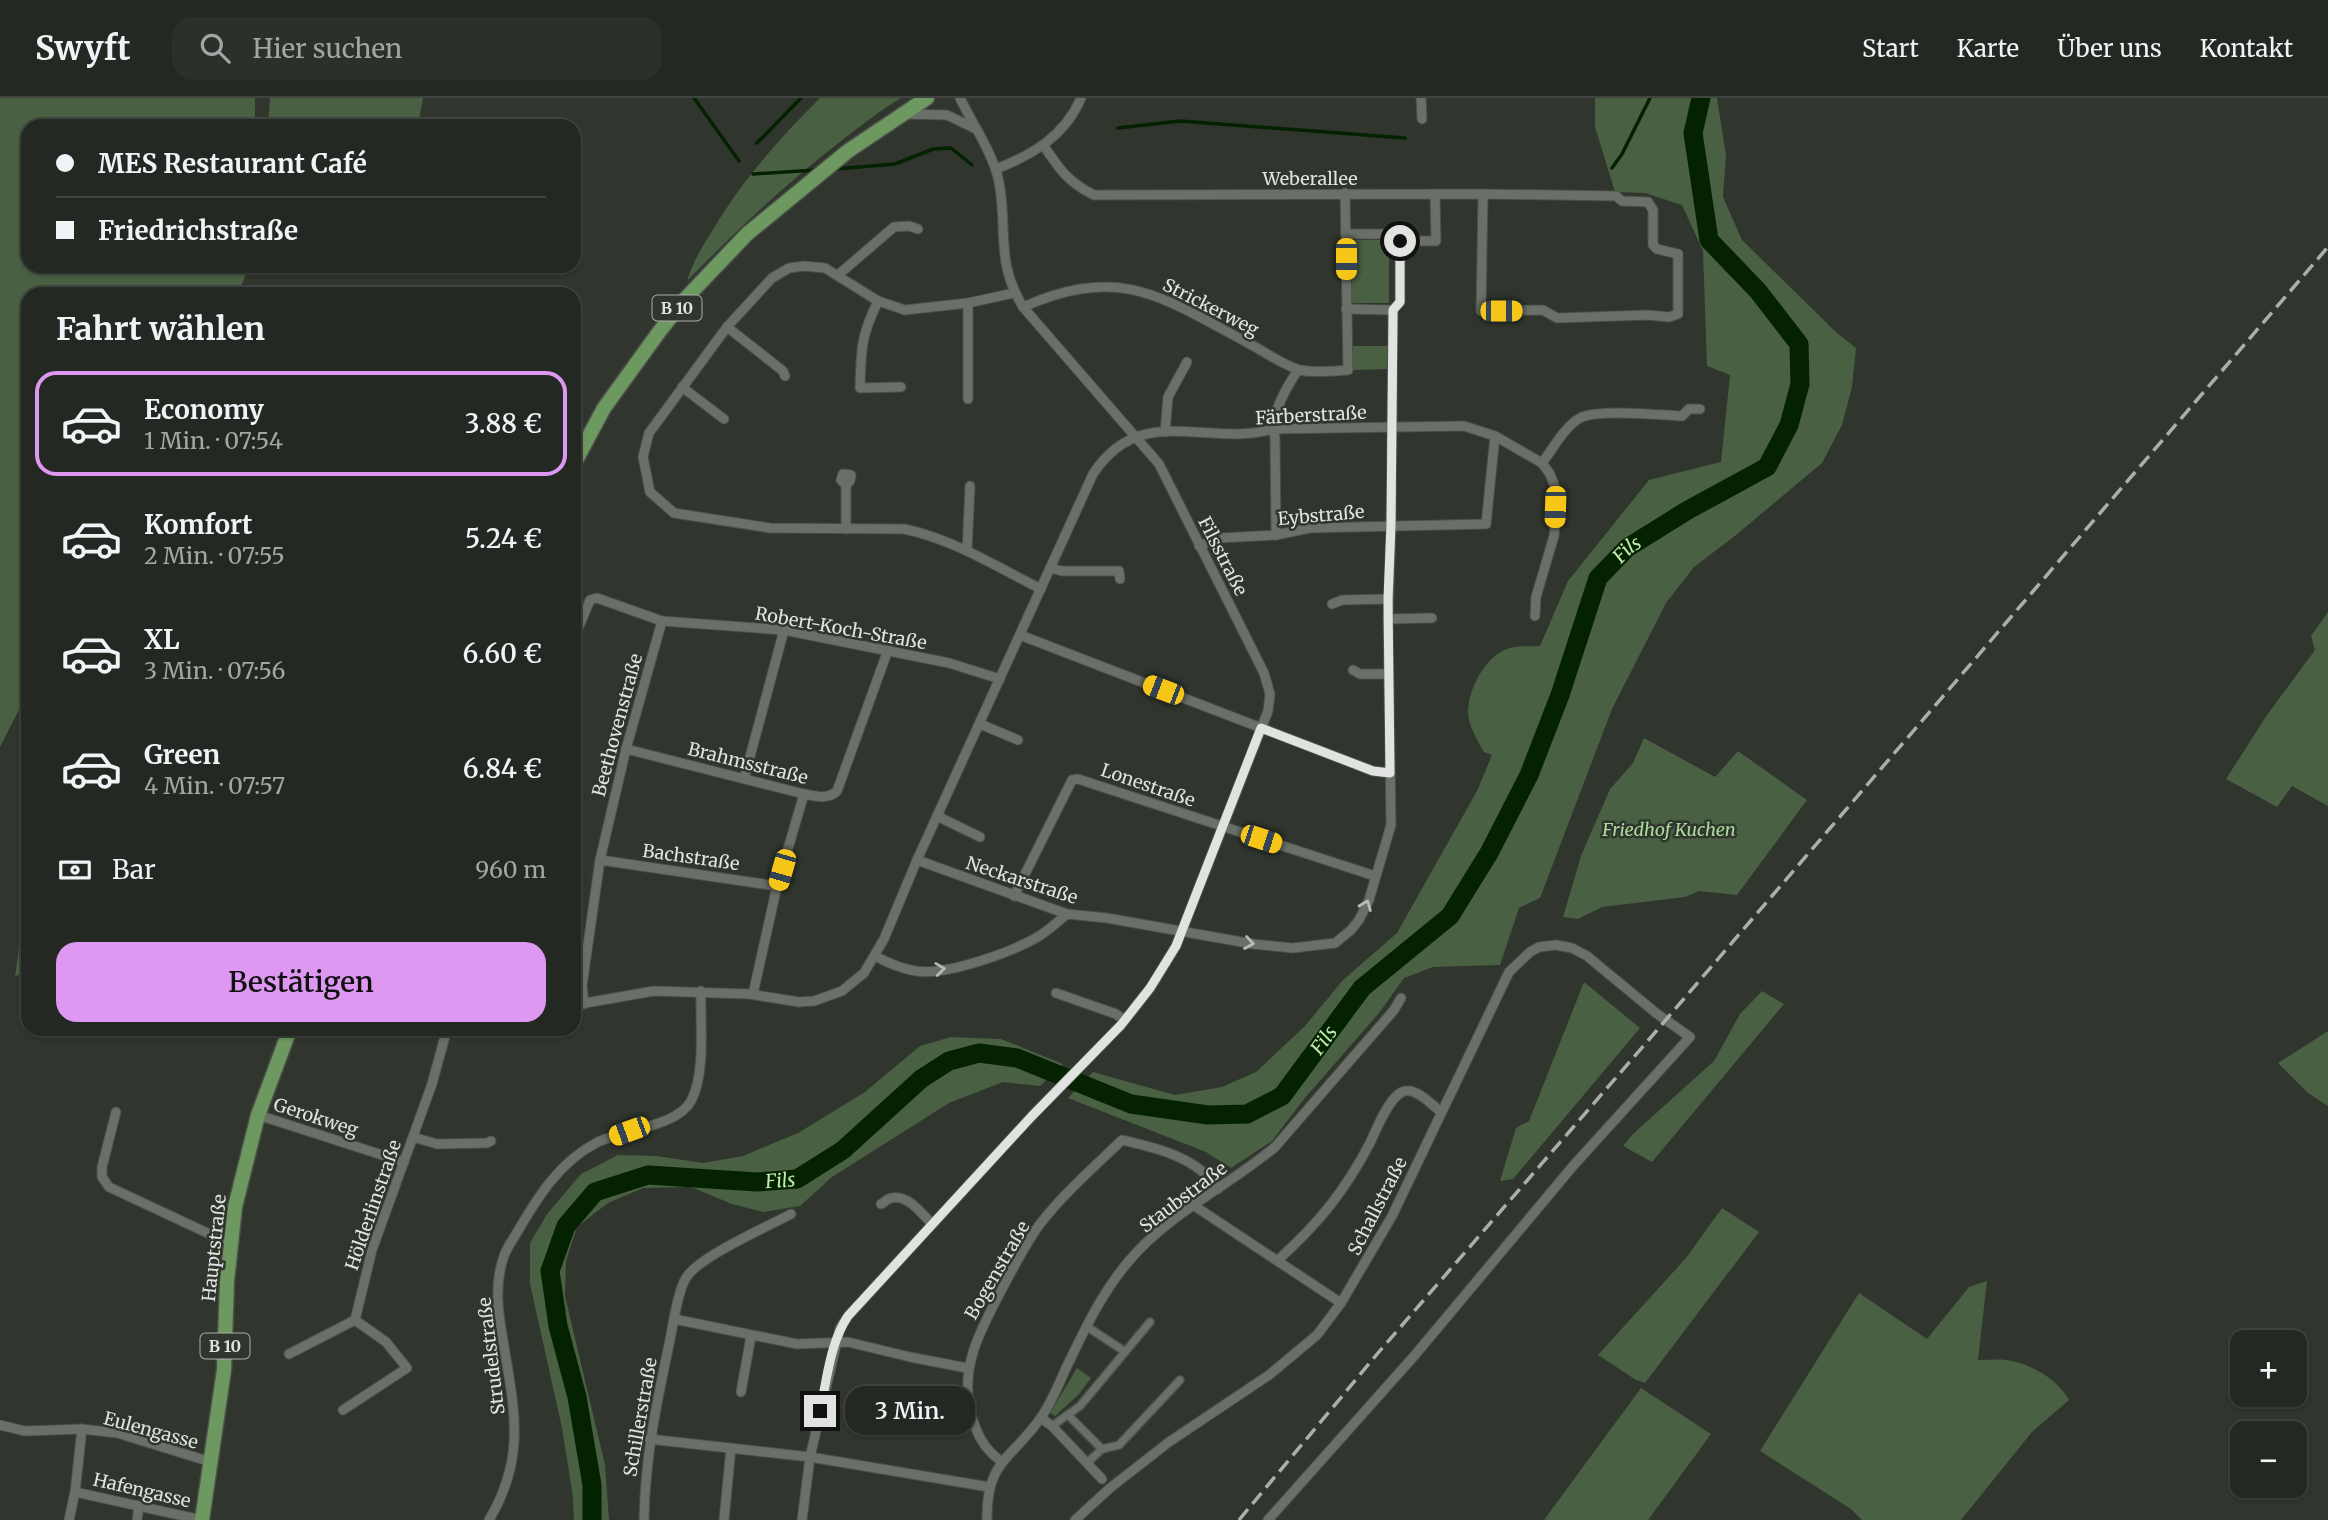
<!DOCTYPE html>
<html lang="de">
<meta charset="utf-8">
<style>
:root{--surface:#242822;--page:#2c302a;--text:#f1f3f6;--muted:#a3a6a5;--line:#414440;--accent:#de98f2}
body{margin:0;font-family:Merriweather,serif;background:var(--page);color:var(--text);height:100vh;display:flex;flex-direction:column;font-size:26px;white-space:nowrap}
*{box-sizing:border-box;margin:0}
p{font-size:23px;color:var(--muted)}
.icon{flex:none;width:38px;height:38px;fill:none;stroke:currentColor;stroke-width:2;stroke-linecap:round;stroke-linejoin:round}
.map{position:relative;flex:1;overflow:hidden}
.panel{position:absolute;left:21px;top:189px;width:560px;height:749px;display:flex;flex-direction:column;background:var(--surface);border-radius:21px;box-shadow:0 2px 5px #0004,0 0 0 2px var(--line)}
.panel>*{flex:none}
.banner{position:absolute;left:21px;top:21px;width:560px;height:154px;border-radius:21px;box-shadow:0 2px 5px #0004,0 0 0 2px var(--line);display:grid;align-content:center;height:154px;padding:0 35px;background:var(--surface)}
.tools{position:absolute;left:2230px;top:1232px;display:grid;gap:14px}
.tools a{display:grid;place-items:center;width:77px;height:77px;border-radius:14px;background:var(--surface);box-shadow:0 2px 5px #0004,0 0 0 2px var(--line);font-size:35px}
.end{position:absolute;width:32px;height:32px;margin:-16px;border:9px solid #e0e3df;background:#111;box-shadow:0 0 0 4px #111}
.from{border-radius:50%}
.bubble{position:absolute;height:49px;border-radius:21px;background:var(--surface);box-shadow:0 2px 5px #0004,0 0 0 2px var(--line);font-size:23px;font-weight:600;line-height:49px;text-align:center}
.car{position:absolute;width:21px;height:42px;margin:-21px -10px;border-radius:9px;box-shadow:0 0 5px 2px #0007;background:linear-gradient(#f5c518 24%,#345 0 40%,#f5c518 0 76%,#345 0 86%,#f5c518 0)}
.banner b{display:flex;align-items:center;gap:24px;height:66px;font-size:26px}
.banner b+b{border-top:2px solid var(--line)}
.banner i{width:18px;height:18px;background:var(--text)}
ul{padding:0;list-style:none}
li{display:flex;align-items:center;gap:21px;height:105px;margin:0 14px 10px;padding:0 21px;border:4px solid transparent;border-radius:21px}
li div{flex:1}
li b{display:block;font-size:26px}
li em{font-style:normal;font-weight:600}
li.selected{border-color:var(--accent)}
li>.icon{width:63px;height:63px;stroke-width:1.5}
h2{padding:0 35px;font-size:32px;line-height:84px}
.pay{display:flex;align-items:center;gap:18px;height:77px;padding:0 35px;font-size:26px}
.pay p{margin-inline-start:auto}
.action{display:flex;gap:14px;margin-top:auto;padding:14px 35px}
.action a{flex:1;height:80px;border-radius:21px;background:var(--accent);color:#111;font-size:28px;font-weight:600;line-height:80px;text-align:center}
header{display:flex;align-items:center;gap:42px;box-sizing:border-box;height:98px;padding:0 35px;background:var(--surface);border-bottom:2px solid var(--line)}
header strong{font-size:33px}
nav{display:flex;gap:38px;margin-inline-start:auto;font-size:24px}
.search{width:490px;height:63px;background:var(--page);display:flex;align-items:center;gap:18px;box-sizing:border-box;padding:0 24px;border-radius:21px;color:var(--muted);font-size:26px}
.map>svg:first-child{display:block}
.green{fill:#496043}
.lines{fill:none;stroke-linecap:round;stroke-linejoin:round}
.stream{stroke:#042100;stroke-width:3.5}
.river{stroke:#042100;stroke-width:19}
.pedestrian-casing{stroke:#4c504b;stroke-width:10}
.minor-casing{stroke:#4c504b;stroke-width:11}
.primary-casing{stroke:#4c504b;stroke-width:17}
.pedestrian{stroke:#6a7068;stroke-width:7}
.minor{stroke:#6a7068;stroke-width:9}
.primary{stroke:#6d985f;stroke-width:14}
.rail{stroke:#abafaa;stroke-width:3.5;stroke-dasharray:14 7;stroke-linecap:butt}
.oneway{stroke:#b7bbb5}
.route{stroke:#e0e3df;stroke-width:9}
.labels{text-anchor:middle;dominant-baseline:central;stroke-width:5;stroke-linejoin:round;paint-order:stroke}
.shield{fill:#30352e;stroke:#abafaa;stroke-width:2}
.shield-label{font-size:16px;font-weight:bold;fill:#e0e3df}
.street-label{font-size:18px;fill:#e0e3df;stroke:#30352e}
.park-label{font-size:18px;font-style:italic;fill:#aadc9b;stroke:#30352e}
.water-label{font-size:19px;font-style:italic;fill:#bcefad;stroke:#30352e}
</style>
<header>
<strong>Swyft</strong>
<div class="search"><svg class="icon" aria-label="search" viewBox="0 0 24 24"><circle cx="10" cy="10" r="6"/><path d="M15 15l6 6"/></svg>Hier suchen</div>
<nav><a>Start</a><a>Karte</a><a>Über uns</a><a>Kontakt</a></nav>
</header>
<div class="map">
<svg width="2328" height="1422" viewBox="0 0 2328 1422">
<rect width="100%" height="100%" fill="#30352e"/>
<g class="green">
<polygon points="0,0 255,0 255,28 28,28 28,168 249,168 238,196 28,196 28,594 0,649"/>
<polygon points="270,0 423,0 418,28 268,28"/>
<path d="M820,0h81c-25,15 -47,33 -70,51 -52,41 -98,85 -144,132 6,-20 16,-36 27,-53 31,-51 64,-88 106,-130z"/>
<path d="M1595,0h122l9,57 -3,42 19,43 95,93 19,15 -4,39 -10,38 -20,38 -86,72 -42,32 -28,36 -54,106 -72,189 -21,10 -19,57 -67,2 -29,11 -25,35 -75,86 -32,42 -41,27 -25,-16 -138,-54 25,-26 82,23 47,-8 34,-15 49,-46 38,-46 54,-47 80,-142 15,-36 -8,-3c-7,-12 -16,-27 -16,-41 1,-23 17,-54 39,-62 10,-4 22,-2 33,-3l28,-65 81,-101 72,-18 9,-87 -23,-9 -4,-115 -21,-46 -37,-12 -30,-1 -20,-65z"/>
<rect x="1352" y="142" width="37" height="63"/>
<polygon points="1353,248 1390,248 1390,271 1353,272"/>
<polygon points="2328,514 2328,708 2292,688 2277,709 2226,681 2267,617 2315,552 2311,538"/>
<polygon points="1644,640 1715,679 1738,653 1807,702 1737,797 1699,793 1685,799 1602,809 1578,821 1563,819 1581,758 1610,691 1633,665"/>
<polygon points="28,782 28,870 15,879"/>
<polygon points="1584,884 1640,930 1513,1081 1500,1083 1516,1030 1529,1023"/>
<polygon points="1762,893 1784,906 1652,1064 1623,1048 1633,1036 1714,963 1740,916"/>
<polygon points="2328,933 2328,1008 2308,995 2278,965"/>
<polygon points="951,939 1001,941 1063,966 1040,988 1003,984 949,1005 832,1079 800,1108 763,1114 732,1106 691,1089 643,1090 608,1105 577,1129 566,1163 565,1198 605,1367 609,1422 574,1422 573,1399 562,1330 530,1186 530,1145 547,1116 581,1076 618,1057 657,1058 703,1065 743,1058 798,1035 865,994 920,948"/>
<polygon points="1722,1110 1759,1134 1645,1285 1636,1282 1598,1257 1686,1160"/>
<path d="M1987,1183l-9,79c9,0 19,-1 28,0 24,3 52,19 63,40l-37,32 -71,88h-99l-11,-11 -91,-58 99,-158 68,46 42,-52z"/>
<polygon points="1077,1270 1091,1280 1078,1297 1055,1318 1050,1315"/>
<polygon points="1641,1290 1711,1336 1648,1422 1544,1422"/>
</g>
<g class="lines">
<g class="stream">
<polyline points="694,0 739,63"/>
<polyline points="1118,30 1180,23 1405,40"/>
<polyline points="757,45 801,0"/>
<polyline points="1612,70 1622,56 1650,0"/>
<polyline points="835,71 895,66 933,51 951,50 972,67"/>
<polyline points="753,76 816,72"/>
</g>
<path class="river" id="s1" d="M592,1422v-35l-15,-88 -19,-71 -8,-55 16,-45 29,-34 53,-17 109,7 40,-3 46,-29 78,-71 28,-18 30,-8 38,5 114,46 77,11 39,-1 35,-18 80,-108 88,-72 39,-63 40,-78 31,-80 38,-117 29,-30 61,-38 79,-43 22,-42 11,-41 -1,-40 -41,-53 -49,-51 -16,-107 8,-35"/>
<g class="pedestrian-casing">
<g id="pedestrian">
<polyline points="1086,1228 1124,1253"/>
<polyline points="1068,1317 1102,1351 1119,1347 1180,1282"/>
<polyline points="1052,1328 1080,1308 1150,1224"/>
<polyline points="1087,1365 1102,1351"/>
</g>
</g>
<g class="minor-casing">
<g id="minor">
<polyline points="1421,0 1422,21"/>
<polyline points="906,16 947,17 976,31"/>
<path d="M1044,48c16,24 24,36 50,49l389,-1 -2,117 62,-1 14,8 90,-3 22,2 9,-3v-60l-21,-5 -4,-4v-35l-5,-8 -26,-1 -6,-5 -133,-2"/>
<path d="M996,71c36,-14 69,-33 85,-71"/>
<polyline points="1346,136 1386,136 1400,143 1436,143 1435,96"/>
<polyline points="838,177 894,129 909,128 918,131"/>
<path d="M1014,195l-46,10 -63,7 -27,-9 -53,-33 -21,-2 -15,2 -17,10 -45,49 -78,106 -6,24 7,35 24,21 96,15 134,1c49,10 93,38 137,60"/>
<path d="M878,203c-17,35 -17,48 -18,87l41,-1"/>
<path d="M1023,209c98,-43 139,-10 225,36 14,7 36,23 52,27 14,3 33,1 48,0l-3,-177"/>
<polyline points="1346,211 1393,212"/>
<polyline points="727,229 783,273 785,278"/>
<polyline points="682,289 724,321"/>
<polyline points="968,301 968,205"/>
<polyline points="1165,334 1168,299 1187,264"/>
<path d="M1542,365c11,-14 23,-38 40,-46 19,-8 77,-2 100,-1l7,-7h11"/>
<polyline points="846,431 846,387 850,383 851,377 843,376 841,382 846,387"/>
<path d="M1276,437l-1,-97c-6,-22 11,-50 23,-68"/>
<polyline points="1199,448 1219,440 1276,437 1310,430 1486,426 1495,338"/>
<polyline points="967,453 970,388"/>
<polyline points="1050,470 1062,473 1119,473 1120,481"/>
<polyline points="1332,506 1342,502 1388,501"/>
<polyline points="1388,521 1432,520"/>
<polyline points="1020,537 1373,673 1390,675"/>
<polyline points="574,540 590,502 597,500 662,523 784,532 949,565 1000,581"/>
<polyline points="1353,572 1360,576 1388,576"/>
<polyline points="980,626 1018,642"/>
<path d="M626,651l178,45c11,2 24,6 33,-3l51,-141"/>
<polyline points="744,681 784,532"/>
<polyline points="937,718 980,739"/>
<polyline points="600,762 777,788"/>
<polyline points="917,762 1067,816 1107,820 1253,846 1293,850 1335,845 1351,832 1359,822 1369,802 1391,727 1388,521 1391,427 1393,216 1393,212 1400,204 1400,143"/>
<polyline points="1014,798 1072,682 1078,681 1375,778"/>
<path d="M875,858c13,7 27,13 41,15 31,5 99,-20 125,-36 9,-6 18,-14 26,-21"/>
<polyline points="1056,895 1116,916 1124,922"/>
<polyline points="753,896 777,788 804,696"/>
<polyline points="584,906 582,888 600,762 626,651 662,523"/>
<path d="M574,907l80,-14 95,3 50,8 15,-1 28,-10 22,-18 20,-34 33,-79 176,-386c48,-73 112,-26 180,-45l191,-3 31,10 47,27 8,11 6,16 -1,33 -1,13 -18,61 -1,19"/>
<polyline points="116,1014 102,1069 102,1079 109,1089 218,1140 230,1143"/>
<polyline points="258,1017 404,1064"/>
<polyline points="413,1039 437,1046 487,1045 491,1043"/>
<path d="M881,1106c4,-2 7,-6 11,-6 16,-4 31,17 40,26"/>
<polyline points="1193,1107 1341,1205"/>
<path d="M1278,1162c40,-36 67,-69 92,-117 6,-13 20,-49 35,-52 11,-3 26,13 35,20"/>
<polyline points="674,1221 797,1246 848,1244 910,1259 967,1270"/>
<polyline points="289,1256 355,1222 372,1152 432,986 447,931"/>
<polyline points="741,1294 751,1238"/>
<polyline points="343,1312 407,1270 386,1244 355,1222"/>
<polyline points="1041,1320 1052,1328 1102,1381"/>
<polyline points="0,1327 25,1333 82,1331 117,1335 211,1364"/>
<polyline points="649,1341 810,1359 989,1389"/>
<path d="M1002,1364c-18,-13 -25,-27 -31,-48 -12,-47 10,-85 31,-125 12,-22 23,-45 38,-65 24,-31 54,-57 82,-84 35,8 75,17 96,49"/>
<polyline points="75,1394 202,1422"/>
<polyline points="69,1422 75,1394 82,1331"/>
<polyline points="137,1422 139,1408"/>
<path d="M489,1422c38,-64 25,-111 14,-180 -5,-27 -9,-56 1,-84 3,-9 10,-18 15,-27 20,-34 41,-67 77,-86 25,-13 81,-16 95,-42 15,-28 9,-78 10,-110"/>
<path d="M644,1422c1,-63 13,-119 26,-180 3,-16 8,-50 16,-62 12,-21 81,-51 105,-64"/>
<polyline points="724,1422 731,1350"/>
<path d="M802,1422l8,-63 30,-129 8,-12 183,-199 90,-92 30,-38 25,-41 92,-235 2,-17 -6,-21 -105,-209 -136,-157c-28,-46 -15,-77 -24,-125 -6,-29 -26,-57 -39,-84"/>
<path d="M987,1422c-1,-61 26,-61 55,-104 10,-15 17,-32 24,-48 18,-37 35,-74 62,-106 40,-48 99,-75 147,-115l119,-137 7,-12"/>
<polyline points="1075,1422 1110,1390 1169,1344 1269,1277 1317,1237 1341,1205 1392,1118 1509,874 1530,854 1539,849 1556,847 1572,850 1587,858 1656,915 1690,939 1573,1068 1415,1257 1268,1422"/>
</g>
</g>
<g class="primary-casing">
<g id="primary">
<polyline points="574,366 604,310 659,234 686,200 747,136 848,53 927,0"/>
<polyline points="202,1422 224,1272 227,1183 235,1109 258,1017 290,931"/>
</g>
</g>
<use href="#pedestrian" class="pedestrian"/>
<use href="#minor" class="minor"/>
<use href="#primary" class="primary"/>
<polyline class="rail" points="1239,1422 1378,1255 1652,938 2328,149"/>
</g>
<defs><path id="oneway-chevron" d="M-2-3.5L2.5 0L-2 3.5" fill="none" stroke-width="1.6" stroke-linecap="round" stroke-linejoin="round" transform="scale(1.75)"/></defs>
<g class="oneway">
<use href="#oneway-chevron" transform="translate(1366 807) rotate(-68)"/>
<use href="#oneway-chevron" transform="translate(1249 845) rotate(9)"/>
<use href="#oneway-chevron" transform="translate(940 871) rotate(-7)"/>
</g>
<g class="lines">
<path class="route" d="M820,1313c7,-32 10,-68 28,-95l183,-199 90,-92 29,-37 26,-42 85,-218 112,43 17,2 -2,-174 3,-74 2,-211v-4l7,-8v-61"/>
</g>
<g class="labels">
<g class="shield">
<rect x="652.5" y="197.5" width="49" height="25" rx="5"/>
<rect x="200.5" y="1235.5" width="49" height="25" rx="5"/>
</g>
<g class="shield-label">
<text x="677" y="210">B 10</text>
<text x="225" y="1248">B 10</text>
</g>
<g class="street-label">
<text x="1310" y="80">Weberallee</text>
<text transform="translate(1211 209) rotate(27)">Strickerweg</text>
<text transform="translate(1311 317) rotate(-3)">Färberstraße</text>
<text transform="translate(1321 417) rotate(-5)">Eybstraße</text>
<text transform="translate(1223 458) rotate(63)">Filsstraße</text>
<text transform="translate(841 530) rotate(10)">Robert-Koch-Straße</text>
<text transform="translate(617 627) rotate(-75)">Beethovenstraße</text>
<text transform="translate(748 665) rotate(14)">Brahmsstraße</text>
<text transform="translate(1148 687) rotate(19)">Lonestraße</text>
<text transform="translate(691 759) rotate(8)">Bachstraße</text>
<text transform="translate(1022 782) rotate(18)">Neckarstraße</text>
<text transform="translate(316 1019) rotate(18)">Gerokweg</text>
<text transform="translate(1183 1099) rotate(-37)">Staubstraße</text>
<text transform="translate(373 1107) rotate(-71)">Hölderlinstraße</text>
<text transform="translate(1377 1108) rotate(-63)">Schallstraße</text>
<text transform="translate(214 1150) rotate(-84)">Hauptstraße</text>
<text transform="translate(997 1172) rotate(-60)">Bogenstraße</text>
<text transform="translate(491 1258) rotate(-97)">Strudelstraße</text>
<text transform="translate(640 1319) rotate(-80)">Schillerstraße</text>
<text transform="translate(151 1332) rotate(15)">Eulengasse</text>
<text transform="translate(142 1392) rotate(13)">Hafengasse</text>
</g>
<g class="park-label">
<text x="1669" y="731">Friedhof Kuchen</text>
</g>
<g class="water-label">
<text stroke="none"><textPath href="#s1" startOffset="1752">Fils</textPath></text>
<text stroke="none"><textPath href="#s1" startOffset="1162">Fils</textPath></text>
<text stroke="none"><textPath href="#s1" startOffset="534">Fils</textPath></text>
</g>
</g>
</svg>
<div class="tools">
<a>+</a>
<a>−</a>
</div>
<i class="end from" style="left:1400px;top:143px"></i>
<i class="end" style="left:820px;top:1313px"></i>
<div class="bubble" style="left:845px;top:1288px;width:130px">3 Min.</div>
<i class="car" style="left:1346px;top:161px;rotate:180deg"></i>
<i class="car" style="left:1501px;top:213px;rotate:90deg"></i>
<i class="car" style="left:1555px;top:409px;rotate:182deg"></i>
<i class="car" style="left:1163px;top:592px;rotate:291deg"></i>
<i class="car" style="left:1261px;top:741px;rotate:108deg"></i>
<i class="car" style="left:782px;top:772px;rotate:196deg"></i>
<i class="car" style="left:629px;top:1033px;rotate:250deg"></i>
<div class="banner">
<b><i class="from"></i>MES Restaurant Café</b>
<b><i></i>Friedrichstraße</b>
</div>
<section class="panel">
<h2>Fahrt wählen</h2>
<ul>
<li class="selected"><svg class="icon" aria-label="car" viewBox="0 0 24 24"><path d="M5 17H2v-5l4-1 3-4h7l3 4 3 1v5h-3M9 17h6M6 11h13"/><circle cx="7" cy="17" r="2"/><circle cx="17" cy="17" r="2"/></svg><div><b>Economy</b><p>1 Min. · 07:54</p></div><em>3.88 €</em></li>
<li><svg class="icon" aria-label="car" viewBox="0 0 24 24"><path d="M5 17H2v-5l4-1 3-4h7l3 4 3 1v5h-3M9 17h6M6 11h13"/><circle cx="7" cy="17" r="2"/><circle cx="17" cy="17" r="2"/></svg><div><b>Komfort</b><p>2 Min. · 07:55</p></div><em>5.24 €</em></li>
<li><svg class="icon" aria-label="car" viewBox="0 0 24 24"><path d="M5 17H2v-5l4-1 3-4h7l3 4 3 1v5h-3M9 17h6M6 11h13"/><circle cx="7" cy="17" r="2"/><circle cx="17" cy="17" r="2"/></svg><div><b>XL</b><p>3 Min. · 07:56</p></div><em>6.60 €</em></li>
<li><svg class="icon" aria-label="car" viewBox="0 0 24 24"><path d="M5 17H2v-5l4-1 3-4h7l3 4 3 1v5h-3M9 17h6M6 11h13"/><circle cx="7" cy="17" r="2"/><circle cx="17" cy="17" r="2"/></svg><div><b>Green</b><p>4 Min. · 07:57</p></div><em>6.84 €</em></li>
</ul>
<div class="pay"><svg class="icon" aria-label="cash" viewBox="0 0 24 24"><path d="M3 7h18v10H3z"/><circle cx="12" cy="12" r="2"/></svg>Bar<p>960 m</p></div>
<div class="action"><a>Bestätigen</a></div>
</section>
</div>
